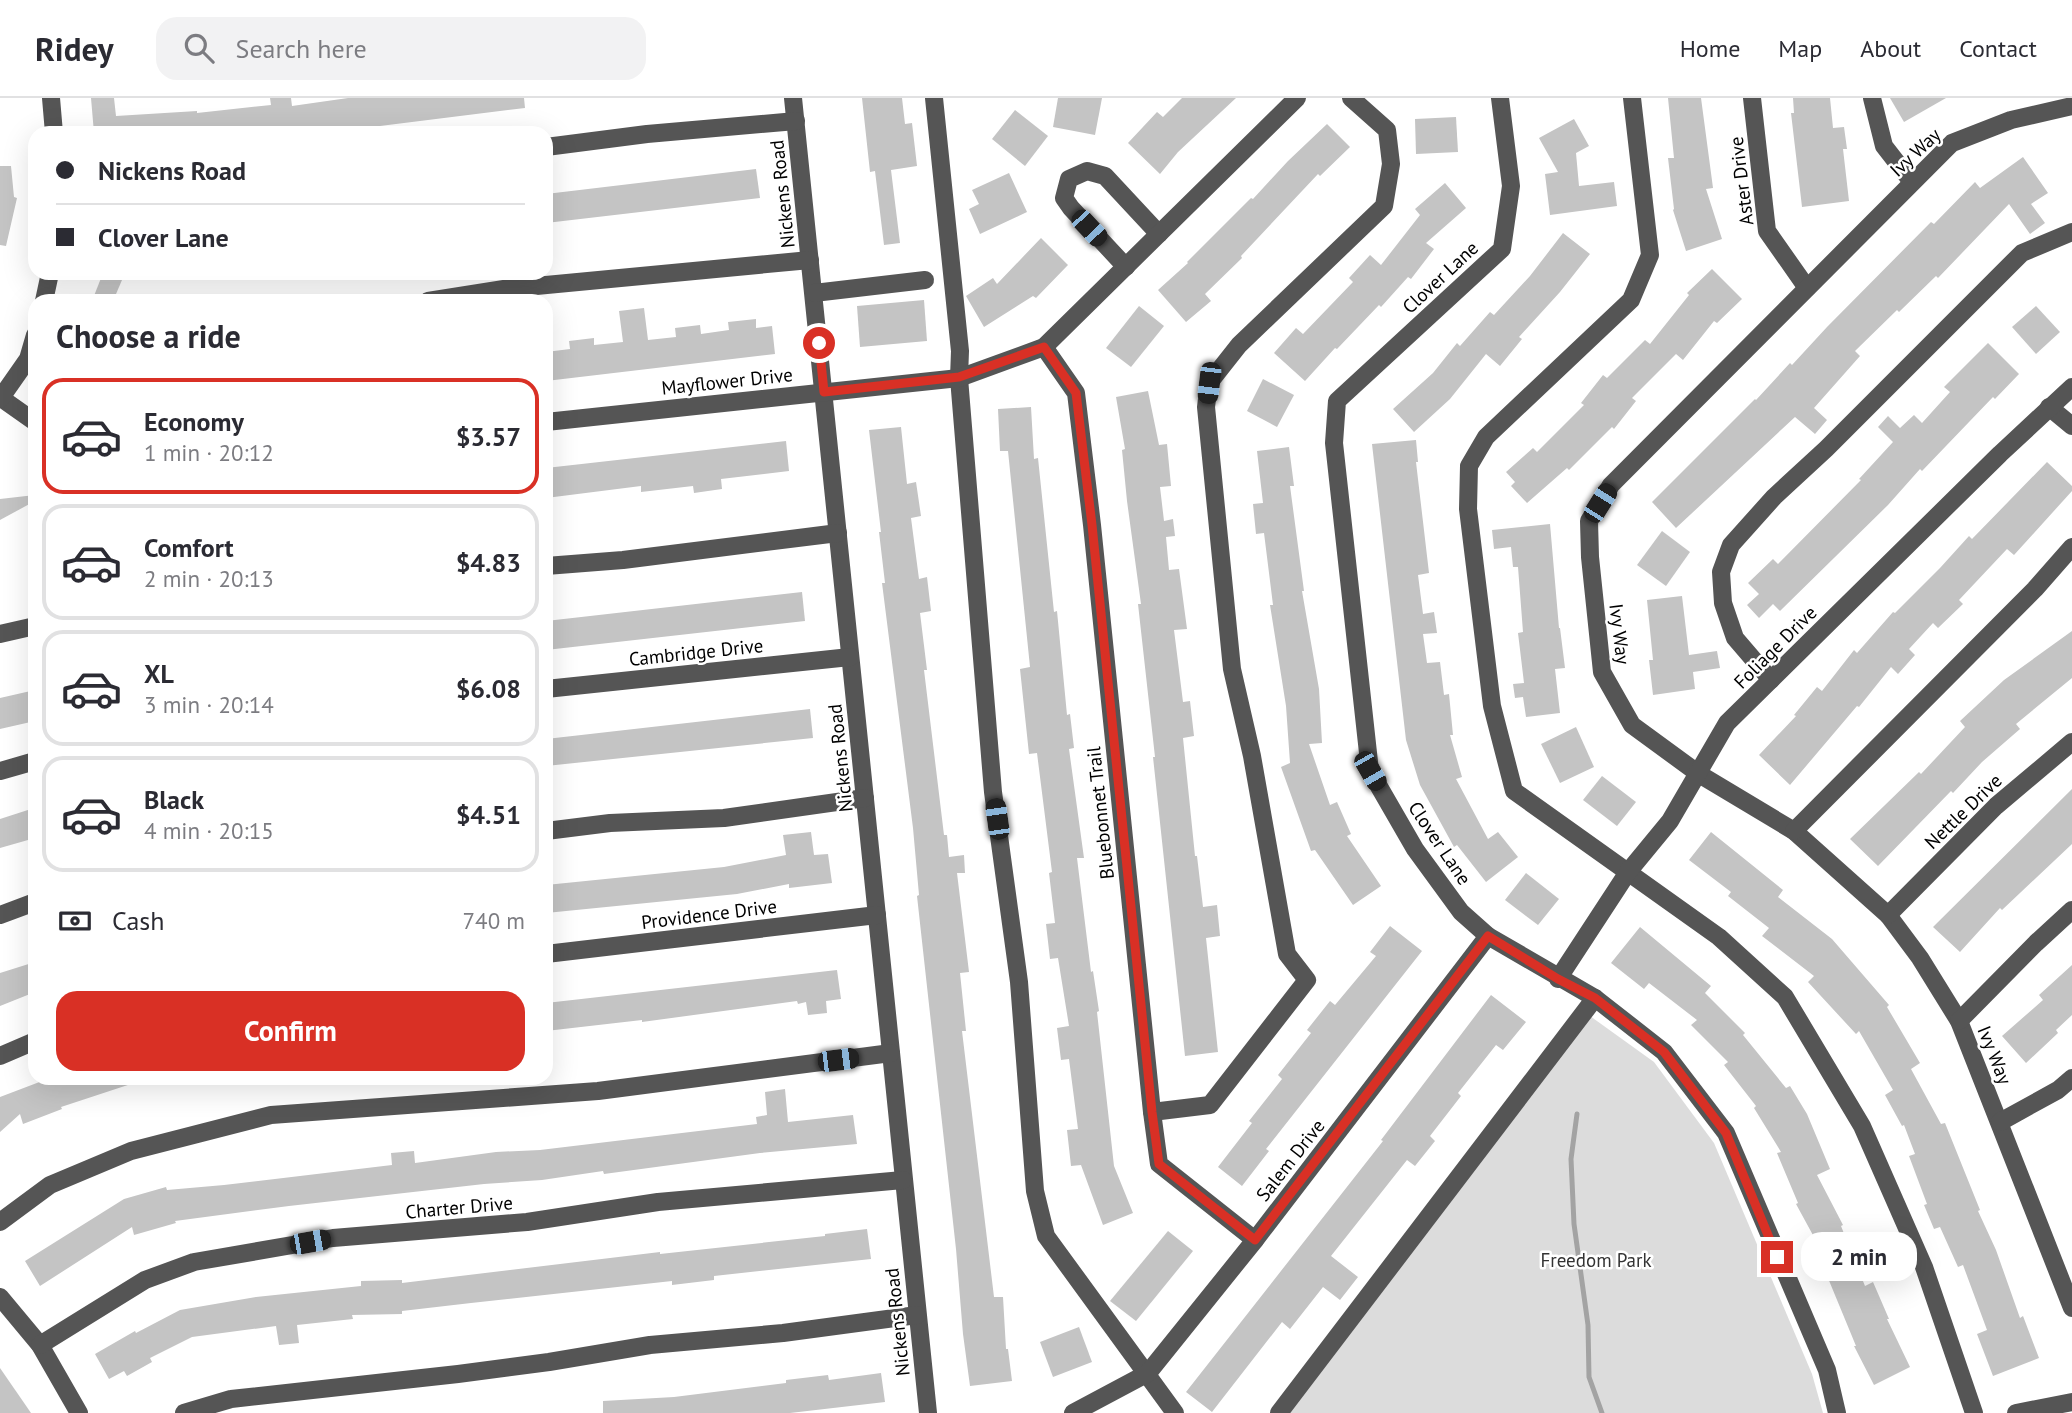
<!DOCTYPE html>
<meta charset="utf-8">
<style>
:root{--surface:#fff;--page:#f2f2f3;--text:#2b2b33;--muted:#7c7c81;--line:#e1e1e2;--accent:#d93025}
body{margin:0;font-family:"PT Sans",sans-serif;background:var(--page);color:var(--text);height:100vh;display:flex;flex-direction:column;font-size:26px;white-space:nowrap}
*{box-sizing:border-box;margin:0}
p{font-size:23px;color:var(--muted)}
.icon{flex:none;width:38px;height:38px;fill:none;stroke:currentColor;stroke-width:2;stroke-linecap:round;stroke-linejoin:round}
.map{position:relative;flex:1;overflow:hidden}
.details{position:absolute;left:28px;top:196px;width:525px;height:791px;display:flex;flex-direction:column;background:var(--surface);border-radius:21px;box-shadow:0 7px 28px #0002}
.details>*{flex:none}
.top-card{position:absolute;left:28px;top:28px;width:525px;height:154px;border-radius:21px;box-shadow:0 7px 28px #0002;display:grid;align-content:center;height:154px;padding:0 28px;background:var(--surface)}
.end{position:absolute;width:32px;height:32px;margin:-16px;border:9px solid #d93025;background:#fff;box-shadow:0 0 0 4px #fff}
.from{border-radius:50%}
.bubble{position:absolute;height:49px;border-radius:21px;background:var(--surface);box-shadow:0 7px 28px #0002;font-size:23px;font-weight:600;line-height:49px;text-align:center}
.car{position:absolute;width:21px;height:42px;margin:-21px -10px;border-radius:9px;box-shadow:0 0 5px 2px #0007;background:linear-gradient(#222 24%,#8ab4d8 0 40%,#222 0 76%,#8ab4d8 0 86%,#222 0)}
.top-card b{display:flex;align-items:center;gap:24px;height:66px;font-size:26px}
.top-card b+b{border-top:2px solid var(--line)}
.top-card i{width:18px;height:18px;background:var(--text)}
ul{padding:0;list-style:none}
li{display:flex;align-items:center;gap:21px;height:116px;margin:0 14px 10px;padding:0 14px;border:4px solid var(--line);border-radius:21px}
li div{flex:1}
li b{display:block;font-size:26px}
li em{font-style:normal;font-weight:600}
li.on{border-color:var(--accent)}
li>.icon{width:63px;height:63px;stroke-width:1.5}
h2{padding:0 28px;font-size:32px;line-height:84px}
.pay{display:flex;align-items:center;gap:18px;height:77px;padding:0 28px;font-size:26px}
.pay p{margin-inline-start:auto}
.button{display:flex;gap:14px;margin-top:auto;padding:14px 28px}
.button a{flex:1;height:80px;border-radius:21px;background:var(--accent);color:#fff;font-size:28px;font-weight:600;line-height:80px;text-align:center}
header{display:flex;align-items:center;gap:42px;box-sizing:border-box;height:98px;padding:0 35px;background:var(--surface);border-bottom:2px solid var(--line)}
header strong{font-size:33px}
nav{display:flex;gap:38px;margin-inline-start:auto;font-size:24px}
.search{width:490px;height:63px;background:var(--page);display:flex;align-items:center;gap:18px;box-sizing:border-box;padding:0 24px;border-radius:21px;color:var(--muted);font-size:26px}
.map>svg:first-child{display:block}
.park{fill:#dcdcdc}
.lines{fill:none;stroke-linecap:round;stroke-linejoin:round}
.stream{stroke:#a3a3a3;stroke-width:5}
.building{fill:#c4c4c4}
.minor{stroke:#555;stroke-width:18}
.route{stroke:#d93025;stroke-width:9}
.labels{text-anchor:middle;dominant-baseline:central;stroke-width:5;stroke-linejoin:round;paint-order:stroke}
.street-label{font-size:19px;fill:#000;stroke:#fff}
.park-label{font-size:19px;fill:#333;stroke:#fff}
</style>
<header>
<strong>Ridey</strong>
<div class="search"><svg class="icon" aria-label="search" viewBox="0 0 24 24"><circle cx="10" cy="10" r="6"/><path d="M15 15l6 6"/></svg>Search here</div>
<nav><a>Home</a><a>Map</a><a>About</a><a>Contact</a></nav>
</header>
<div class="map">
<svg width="2072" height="1315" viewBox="0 0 2072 1315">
<rect width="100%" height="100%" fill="#fff"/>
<polygon class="park" points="1590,918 1654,964 1714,1045 1812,1276 1823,1315 1282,1315"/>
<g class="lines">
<polyline class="stream" points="1577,1016 1571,1061 1574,1126 1588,1227 1589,1279 1602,1315"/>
</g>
<g class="building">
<polygon points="91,0 114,0 116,18 197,13 197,15 271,7 270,0 291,0 292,8 348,0 524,0 525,10 340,33 339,30 295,35 94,35"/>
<polygon points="862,0 902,0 905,26 912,25 917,68 891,72 900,145 884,147 875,73 870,74"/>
<polygon points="1058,0 1102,0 1095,37 1053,29"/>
<polygon points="1182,0 1236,0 1178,54 1160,76 1128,45 1157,14 1163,19"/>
<polygon points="1668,0 1701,0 1713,90 1706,91 1722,141 1686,153 1673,112 1674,111 1668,60 1674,60"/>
<polygon points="1793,0 1830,0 1833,30 1844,29 1847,51 1843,51 1849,103 1802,109 1791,15 1794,15"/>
<polygon points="1890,0 1946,0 1904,24"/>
<polygon points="1015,12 1048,38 1025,68 992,41"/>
<polygon points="1456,19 1458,54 1416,56 1415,21"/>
<polygon points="1574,21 1589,48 1576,55 1579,88 1614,84 1617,108 1550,117 1545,76 1558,74 1539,40"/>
<polygon points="1327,26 1350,49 1320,78 1318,76 1241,158 1242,160 1205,196 1211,203 1186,224 1158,192 1188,165 1187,164 1251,100 1253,101 1288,63"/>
<polygon points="2023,59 2048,95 2031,106 2045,125 2030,136 2009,106 1938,180 1936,178 1899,214 1897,212 1855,253 1860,258 1814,310 1827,322 1815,336 1795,319 1676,430 1652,404 1755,301 1756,302 1790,265 1792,267 1827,229 1931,124 1934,126 1975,84 1980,90"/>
<polygon points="0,68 11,68 14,99 17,100 6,148 0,147"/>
<polygon points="756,71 760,100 546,125 546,96"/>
<polygon points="1009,75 1027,114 980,136 969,111 979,106 972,92"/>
<polygon points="1445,85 1466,110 1426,145 1434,151 1411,181 1408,179 1381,209 1379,207 1337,251 1335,250 1305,283 1274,255 1296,230 1303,236 1353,184 1349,180 1370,157 1381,167 1420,117 1415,111"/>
<polygon points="1563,135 1590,156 1560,194 1519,239 1522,241 1500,268 1486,256 1450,301 1414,334 1393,311 1433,275 1457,245 1460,248 1490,214 1494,217 1530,178"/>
<polygon points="1041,140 1068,167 1036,200 1033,198 984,229 966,198 993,180 997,186"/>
<polygon points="1712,171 1742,201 1717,225 1714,223 1683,262 1676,256 1632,300 1636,303 1614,331 1612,329 1569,372 1567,370 1527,405 1511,388 1515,384 1506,374 1533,350 1537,354 1584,307 1581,305 1603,277 1607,280 1645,242 1650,246 1689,197 1687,195"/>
<polygon points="103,175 125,175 113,203 92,203"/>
<polygon points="924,202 927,243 860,249 857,208"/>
<polygon points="1139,208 1164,228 1131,269 1106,250"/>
<polygon points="2036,208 2060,234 2036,256 2012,229"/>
<polygon points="644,210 648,242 676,239 675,230 700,227 701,236 729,232 728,224 756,221 756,230 772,228 775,256 546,283 546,254 570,251 569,243 594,240 594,247 623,244 619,213"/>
<polygon points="1988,245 2019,276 1995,301 1993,299 1922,373 1920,371 1888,407 1780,513 1773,506 1759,520 1747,507 1759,496 1748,485 1773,461 1778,466 1861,382 1859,381 1893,344 1878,329 1888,318 1900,330 1914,317 1922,325 1950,294 1944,289"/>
<polygon points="1263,281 1294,297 1277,329 1247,313"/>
<polygon points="1148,293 1159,347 1167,346 1171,388 1160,389 1164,423 1173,421 1175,438 1166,439 1169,472 1179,471 1187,531 1174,532 1183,604 1190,603 1194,638 1183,640 1195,758 1197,758 1203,809 1217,807 1220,838 1206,840 1218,954 1185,958 1153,659 1155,659 1138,506 1141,506 1127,403 1122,352 1125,351 1116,299"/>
<polygon points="1031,309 1034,361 1038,360 1054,514 1057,513 1067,617 1070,616 1074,650 1069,651 1084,760 1077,760 1091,874 1093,873 1099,913 1097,914 1114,1068 1133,1115 1103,1127 1081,1067 1071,1068 1067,1032 1078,1031 1069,961 1061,962 1057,930 1069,928 1058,860 1050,861 1046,826 1055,825 1049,775 1052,774 1037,655 1029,656 1020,571 1030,569 1008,353 1000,353 998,311"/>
<polygon points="901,329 907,386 916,384 921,418 911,420 919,481 927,479 931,513 920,515 927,572 924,572 944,737 947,737 949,759 964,757 965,775 957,775 969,874 960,875 966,933 962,933 994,1199 1003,1199 1006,1251 1008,1251 1012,1283 970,1288 963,1236 956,1151 917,798 919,797 913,730 882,485 885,485 879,434 881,434 869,332"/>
<polygon points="1416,342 1418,364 1416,364 1429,475 1418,477 1423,516 1434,514 1437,535 1423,536 1427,565 1440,564 1444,597 1449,596 1453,637 1450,637 1462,679 1456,681 1488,741 1498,734 1518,759 1486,784 1457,747 1454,749 1420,687 1406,642 1372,346"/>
<polygon points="786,343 789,373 721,381 722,391 694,395 693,388 641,394 641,388 546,400 546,370"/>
<polygon points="1289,349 1294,388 1290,388 1304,493 1302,493 1319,591 1322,645 1309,646 1330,707 1337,704 1351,736 1347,738 1381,788 1353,807 1315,752 1311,753 1281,669 1290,665 1286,608 1270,507 1273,507 1264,435 1256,436 1253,406 1263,405 1257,353"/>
<polygon points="2047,364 2072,388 2072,393 2014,457 2007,451 1959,502 1963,506 1938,530 1933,525 1909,551 1915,557 1898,576 1891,569 1859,609 1857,608 1790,687 1759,657 1796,618 1794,617 1817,589 1822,593 1854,552 1857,555 1893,514 1895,515 1940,470 1969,438 1972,441"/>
<polygon points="35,397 35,403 0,422 0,401"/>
<polygon points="1550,426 1559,530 1560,530 1565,570 1555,571 1560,615 1526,619 1523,599 1515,600 1513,586 1524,585 1518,535 1523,534 1518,469 1513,469 1511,449 1494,451 1492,432"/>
<polygon points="1662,433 1690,454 1666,488 1637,467"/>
<polygon points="802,494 805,523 546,552 546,523"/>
<polygon points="1682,498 1689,557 1717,553 1720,570 1693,574 1695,591 1653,597 1649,562 1653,562 1647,502"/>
<polygon points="2072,533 2072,580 2016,626 2020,631 1982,664 1953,695 1951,693 1878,768 1850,741 1919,674 1921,676 1965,629 1960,623 2004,582"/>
<polygon points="35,592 35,623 0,631 0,600"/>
<polygon points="810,611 813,640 546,668 546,641"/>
<polygon points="1576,629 1594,669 1560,685 1541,646"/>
<polygon points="1602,678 1636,704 1617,728 1583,702"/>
<polygon points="2072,691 2072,746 2002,812 2000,810 1960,854 1933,829"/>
<polygon points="31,711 35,724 35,740 0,750 0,721"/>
<polygon points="811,734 814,757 828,756 832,785 789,790 789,786 737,796 546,815 546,787 724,769 786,757 783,737"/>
<polygon points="1711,734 1783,792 1778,799 1832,841 1889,907 1887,909 1920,965 1911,971 1941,1026 1945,1025 1980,1112 1978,1113 1996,1152 2020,1220 2023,1218 2039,1260 1993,1278 1977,1236 1987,1232 1963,1167 1958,1169 1940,1129 1934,1131 1924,1107 1927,1106 1909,1058 1915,1056 1904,1027 1902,1028 1885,997 1893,992 1859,933 1856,936 1808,884 1814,878 1762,838 1769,830 1728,798 1731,794 1689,762"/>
<polygon points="1526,775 1559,801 1538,827 1505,802"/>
<polygon points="1390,828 1422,853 1266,1051 1269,1053 1242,1088 1218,1069 1252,1025 1249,1023 1282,981 1278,977 1311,935 1307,932 1330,903 1335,907 1376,858 1370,854"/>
<polygon points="1640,829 1711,888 1705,895 1745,935 1743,937 1786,990 1790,988 1807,1016 1830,1071 1817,1077 1843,1127 1841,1128 1865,1188 1873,1184 1889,1221 1887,1221 1910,1269 1874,1287 1854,1248 1856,1248 1816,1151 1820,1150 1796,1106 1798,1105 1777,1055 1781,1054 1754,1010 1756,1008 1724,967 1728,964 1691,927 1697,922 1649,885 1644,891 1611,865"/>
<polygon points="35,864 35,894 0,908 0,875"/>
<polygon points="2072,867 2072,917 2056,932 2058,935 2026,965 2002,938 2043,902 2039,897"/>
<polygon points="837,872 841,901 826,903 827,915 808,917 806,904 798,906 797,903 642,924 642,922 546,933 546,905"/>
<polygon points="1491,897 1526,924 1503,952 1496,947 1458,995 1461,998 1430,1038 1435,1043 1415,1068 1407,1062 1331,1158 1358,1179 1340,1202 1323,1189 1290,1231 1282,1224 1212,1314 1186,1294 1383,1043 1381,1042"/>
<polygon points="50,980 140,980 140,983 61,1009 62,1011 23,1026 20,1016 0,1034 0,999"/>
<polygon points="785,991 788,1024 853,1017 857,1046 760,1055 604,1076 603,1073 542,1082 484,1086 289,1108 175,1123 176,1125 134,1137 132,1129 40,1188 25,1163 124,1101 166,1089 167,1092 224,1087 392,1067 391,1055 414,1053 415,1065 496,1054 540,1052 757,1026 756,1019 767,1017 765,994"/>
<polygon points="867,1131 871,1161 714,1178 714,1182 672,1187 672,1183 471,1205 402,1213 402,1216 352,1217 353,1221 297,1227 299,1245 279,1247 276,1228 192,1239 150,1260 152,1264 127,1278 124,1273 109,1281 95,1256 135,1233 136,1235 180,1212 256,1199 361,1188 361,1183 402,1182 402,1185 660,1154 660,1156 825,1138 825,1136"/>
<polygon points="1168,1133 1193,1153 1136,1223 1110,1203"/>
<polygon points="1079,1229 1092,1264 1053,1279 1040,1244"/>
<polygon points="0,1270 31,1315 0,1315"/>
<polygon points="881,1275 885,1304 790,1315 603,1315 603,1303 674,1299 786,1285 786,1282 828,1277 829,1282"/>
</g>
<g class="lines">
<g class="minor">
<polyline points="51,0 54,35"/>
<polyline points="793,0 928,1315"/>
<polyline points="934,0 960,253 959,280 993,694 1019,884 1035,1093 1046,1138 1175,1315"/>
<polyline points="1500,0 1511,88 1502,151 1337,303 1334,345 1370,673 1415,751 1461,814 1488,838 1595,900 1664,954 1726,1035 1827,1272 1837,1315"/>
<polyline points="1632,0 1650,157 1631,202 1486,339 1469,368 1468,411 1492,608 1514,693 1719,839 1785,899 1862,1028 1924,1169 1974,1315"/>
<polyline points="1752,0 1767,133 1807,190"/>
<polyline points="1872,0 1884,48 1912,84"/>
<polyline points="2072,8 2011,22 1952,45 1611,387 1589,423 1590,459 1602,574 1632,627 1699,676 1794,733 1888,817 1920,860 1959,923 2072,1210"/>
<polyline points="546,49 647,36 796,23"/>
<polyline points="1126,169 1071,110 1064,100 1069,81 1087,73 1105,78 1159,136"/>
<polyline points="814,195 925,182"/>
<polyline points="44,203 50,175"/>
<polyline points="428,203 504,191 810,162"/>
<polyline points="1044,249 1076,295 1092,427 1152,1014 1159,1066 1255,1142"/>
<polyline points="1,300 35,324"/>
<polyline points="0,301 28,261 35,237"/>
<polyline points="2049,309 2072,328"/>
<polyline points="546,324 959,280 1044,249 1297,0"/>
<polyline points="546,468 623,462 838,435"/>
<polyline points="0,536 35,528"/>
<polyline points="1771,582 1735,540 1723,505 1721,474 1731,447 1774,399 1826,351 2022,155 2072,134"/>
<polyline points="546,591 850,559"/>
<polyline points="0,673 35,663"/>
<polyline points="546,733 610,725 724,720 865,700"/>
<polyline points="1794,733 2035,491 2072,449"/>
<polyline points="0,817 35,804"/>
<polyline points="1888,817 1996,708 2072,644"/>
<polyline points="546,856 877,817"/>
<polyline points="1558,881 1628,774 1670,723 1727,625 2000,356 2072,289"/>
<polyline points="1959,923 2036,845 2072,812"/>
<polyline points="0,958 35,943"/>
<polyline points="1152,1014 1210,1007 1307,882 1287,856 1252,658 1232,571 1206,309 1209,285 1239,247 1384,108 1391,66 1387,32 1351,0"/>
<polyline points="2000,1024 2058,992 2072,980"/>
<polyline points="0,1124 50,1087 131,1053 271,1017 598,993 891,955"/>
<polyline points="0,1199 40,1247 79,1315"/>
<polyline points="40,1247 145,1182 194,1164 333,1140 527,1124 658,1104 903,1082"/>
<polyline points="184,1315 231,1301 458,1276 549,1264 650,1247 783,1235 917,1217"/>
<polyline points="1073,1315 1148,1275 1255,1142 1488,838"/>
<polyline points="1279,1315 1595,900"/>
<polyline points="2016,1315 2072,1304"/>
</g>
</g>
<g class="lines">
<polyline class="route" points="819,245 824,294 959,279 1044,249 1076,295 1092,427 1152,1014 1159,1066 1255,1142 1488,838 1558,881 1595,900 1664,954 1726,1035 1777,1159"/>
</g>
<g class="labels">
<g class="street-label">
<text transform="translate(1915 54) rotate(-43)">Ivy Way</text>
<text transform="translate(1741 83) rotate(-97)">Aster Drive</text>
<text transform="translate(782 96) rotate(-96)">Nickens Road</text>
<text transform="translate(1440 179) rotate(-43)">Clover Lane</text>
<text transform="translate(727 283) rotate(-6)">Mayflower Drive</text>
<text transform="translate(1620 536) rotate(83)">Ivy Way</text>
<text transform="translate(1775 549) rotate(-45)">Foliage Drive</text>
<text transform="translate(696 554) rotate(-6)">Cambridge Drive</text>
<text transform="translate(840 660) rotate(-96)">Nickens Road</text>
<text transform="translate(1963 713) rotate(-44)">Nettle Drive</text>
<text transform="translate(1100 715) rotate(-96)">Bluebonnet Trail</text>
<text transform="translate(1440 745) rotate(56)">Clover Lane</text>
<text transform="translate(709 816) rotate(-7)">Providence Drive</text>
<text transform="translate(1995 957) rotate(68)">Ivy Way</text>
<text transform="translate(1290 1062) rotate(-52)">Salem Drive</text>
<text transform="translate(459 1109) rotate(-5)">Charter Drive</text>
<text transform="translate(897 1224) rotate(-96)">Nickens Road</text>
</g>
<g class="park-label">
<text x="1596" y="1162">Freedom Park</text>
</g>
</g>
</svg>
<i class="end from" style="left:819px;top:245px"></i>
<i class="end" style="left:1777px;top:1159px"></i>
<div class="bubble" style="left:1801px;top:1134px;width:116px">2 min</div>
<i class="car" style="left:1089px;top:130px;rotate:137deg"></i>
<i class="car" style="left:1209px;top:285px;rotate:187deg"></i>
<i class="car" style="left:1600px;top:405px;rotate:32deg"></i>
<i class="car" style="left:1370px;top:673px;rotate:150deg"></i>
<i class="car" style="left:997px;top:721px;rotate:352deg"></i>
<i class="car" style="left:838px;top:962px;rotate:83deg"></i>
<i class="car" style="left:310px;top:1144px;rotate:80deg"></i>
<div class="top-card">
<b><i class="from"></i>Nickens Road</b>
<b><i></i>Clover Lane</b>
</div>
<section class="details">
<h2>Choose a ride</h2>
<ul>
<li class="on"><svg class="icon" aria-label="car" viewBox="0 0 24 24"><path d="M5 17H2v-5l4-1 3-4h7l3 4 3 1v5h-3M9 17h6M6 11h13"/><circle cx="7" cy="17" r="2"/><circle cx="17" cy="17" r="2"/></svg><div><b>Economy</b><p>1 min · 20:12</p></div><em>$3.57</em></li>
<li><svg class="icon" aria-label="car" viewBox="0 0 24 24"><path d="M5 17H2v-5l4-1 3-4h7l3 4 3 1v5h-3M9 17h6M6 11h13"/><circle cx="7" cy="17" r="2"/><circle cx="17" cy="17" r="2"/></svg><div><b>Comfort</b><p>2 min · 20:13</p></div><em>$4.83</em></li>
<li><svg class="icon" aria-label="car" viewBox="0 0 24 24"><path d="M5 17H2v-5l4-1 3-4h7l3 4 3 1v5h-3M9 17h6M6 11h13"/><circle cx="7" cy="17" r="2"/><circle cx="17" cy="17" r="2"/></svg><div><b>XL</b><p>3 min · 20:14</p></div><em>$6.08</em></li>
<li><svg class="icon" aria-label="car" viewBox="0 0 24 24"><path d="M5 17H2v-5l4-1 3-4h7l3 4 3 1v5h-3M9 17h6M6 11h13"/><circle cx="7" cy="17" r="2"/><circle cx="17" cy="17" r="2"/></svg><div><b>Black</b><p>4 min · 20:15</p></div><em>$4.51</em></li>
</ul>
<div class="pay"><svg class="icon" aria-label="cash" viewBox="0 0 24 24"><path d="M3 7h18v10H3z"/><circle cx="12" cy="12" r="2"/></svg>Cash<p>740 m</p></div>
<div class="button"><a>Confirm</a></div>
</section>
</div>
